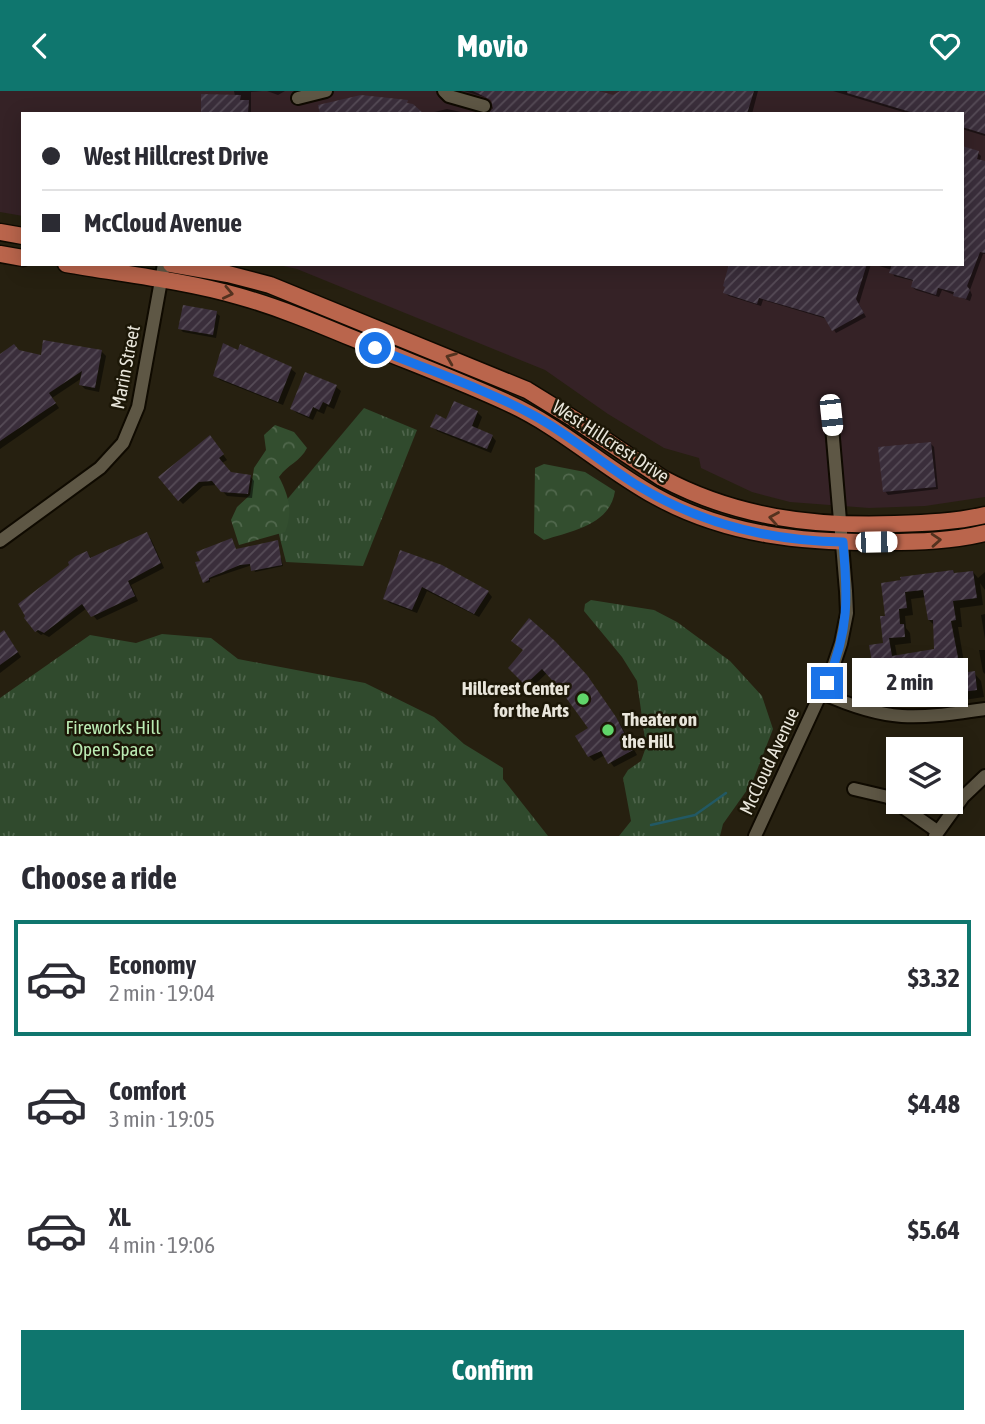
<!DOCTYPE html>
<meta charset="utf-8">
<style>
:root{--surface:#fff;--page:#f2f2f3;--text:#2b2b33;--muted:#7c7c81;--line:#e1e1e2;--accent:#0f766e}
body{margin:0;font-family:"Asap Condensed",sans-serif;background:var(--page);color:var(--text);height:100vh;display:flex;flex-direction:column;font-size:26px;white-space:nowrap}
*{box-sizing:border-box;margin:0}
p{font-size:23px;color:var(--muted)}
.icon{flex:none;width:38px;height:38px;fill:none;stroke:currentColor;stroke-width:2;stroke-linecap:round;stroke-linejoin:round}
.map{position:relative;height:745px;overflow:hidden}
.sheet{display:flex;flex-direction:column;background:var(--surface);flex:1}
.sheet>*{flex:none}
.top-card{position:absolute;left:21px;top:21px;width:943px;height:154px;border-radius:0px;box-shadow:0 4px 18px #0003;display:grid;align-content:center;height:154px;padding:0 21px;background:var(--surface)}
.fabs{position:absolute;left:886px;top:646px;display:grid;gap:14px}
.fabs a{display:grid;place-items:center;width:77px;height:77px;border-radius:0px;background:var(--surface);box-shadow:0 4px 18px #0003;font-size:35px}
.end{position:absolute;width:32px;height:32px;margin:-16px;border:9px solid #1a73e8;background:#fff;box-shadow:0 0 0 4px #fff}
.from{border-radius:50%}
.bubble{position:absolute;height:49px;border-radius:0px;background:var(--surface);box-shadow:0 4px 18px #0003;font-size:23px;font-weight:700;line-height:49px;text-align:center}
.car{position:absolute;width:21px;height:42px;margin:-21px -10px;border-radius:9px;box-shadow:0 0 5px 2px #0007;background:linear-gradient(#fff 24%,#345 0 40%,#fff 0 76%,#345 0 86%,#fff 0)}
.top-card b{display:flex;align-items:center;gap:24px;height:66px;font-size:26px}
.top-card b+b{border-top:2px solid var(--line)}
.top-card i{width:18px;height:18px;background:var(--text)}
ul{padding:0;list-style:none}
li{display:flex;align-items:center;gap:21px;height:116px;margin:0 14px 10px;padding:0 7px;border:4px solid transparent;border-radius:0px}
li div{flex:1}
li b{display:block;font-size:26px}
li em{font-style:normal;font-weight:700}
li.active{border-color:var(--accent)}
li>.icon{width:63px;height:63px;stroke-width:1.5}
h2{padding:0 21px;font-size:32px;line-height:84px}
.button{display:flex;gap:14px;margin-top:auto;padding:14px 21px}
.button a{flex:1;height:80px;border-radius:0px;background:var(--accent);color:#fff;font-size:28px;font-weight:700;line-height:80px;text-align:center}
header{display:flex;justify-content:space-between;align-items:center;height:91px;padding:0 21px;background:var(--accent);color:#fff;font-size:32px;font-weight:700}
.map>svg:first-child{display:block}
.commercial{fill:#352226}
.grass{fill:url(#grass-tufts)}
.forest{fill:url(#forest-crowns)}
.shadow{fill:#0007;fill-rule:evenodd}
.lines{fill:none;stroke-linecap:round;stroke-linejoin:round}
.stream{stroke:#225964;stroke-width:2.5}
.building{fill:url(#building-hatch);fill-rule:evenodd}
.minor-casing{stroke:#0f0a00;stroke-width:16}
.major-casing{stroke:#0f0a00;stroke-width:19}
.minor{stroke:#5e5745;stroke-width:12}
.major{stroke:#ba654c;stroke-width:16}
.oneway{stroke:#53321f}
.route{stroke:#1a73e8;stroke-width:9}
.poi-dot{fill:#60d56a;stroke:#1c1707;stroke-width:2.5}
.labels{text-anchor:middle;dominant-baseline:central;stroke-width:5;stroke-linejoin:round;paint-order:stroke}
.street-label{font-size:19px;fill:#e9e6db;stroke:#1c1707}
.poi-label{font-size:19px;font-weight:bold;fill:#e9e6db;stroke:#1c1707;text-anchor:end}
.park-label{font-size:19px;fill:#baebb3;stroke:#1c1707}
</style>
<header><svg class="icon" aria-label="back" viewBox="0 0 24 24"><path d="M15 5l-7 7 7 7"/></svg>Movio<svg class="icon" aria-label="heart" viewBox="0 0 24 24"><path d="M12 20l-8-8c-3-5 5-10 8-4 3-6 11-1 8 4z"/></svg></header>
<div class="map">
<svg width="985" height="745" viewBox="0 0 985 745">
<defs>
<pattern id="grass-tufts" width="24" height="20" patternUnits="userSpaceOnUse" patternTransform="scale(1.75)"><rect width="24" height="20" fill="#304a2d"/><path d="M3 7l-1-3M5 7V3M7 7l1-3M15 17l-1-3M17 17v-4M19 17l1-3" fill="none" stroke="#4e644b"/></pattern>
<pattern id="forest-crowns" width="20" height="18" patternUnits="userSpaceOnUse" patternTransform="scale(1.75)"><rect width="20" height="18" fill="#334e2f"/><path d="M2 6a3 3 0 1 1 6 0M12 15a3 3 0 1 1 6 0" fill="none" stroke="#51684d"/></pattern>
<pattern id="building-hatch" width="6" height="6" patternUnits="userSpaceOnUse" patternTransform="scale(1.75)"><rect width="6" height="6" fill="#3a2e3b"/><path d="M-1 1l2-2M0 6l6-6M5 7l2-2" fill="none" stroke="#564c57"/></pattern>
</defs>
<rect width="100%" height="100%" fill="#262010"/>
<polygon class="commercial" points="0,0 985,0 985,406 925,415 869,417 790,411 752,401 701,377 699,367 664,357 608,323 545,279 297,178 274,173 962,173 962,23 23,23 23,125 0,121"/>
<g class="grass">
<polygon points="364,317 417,339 363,475 286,471 274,424"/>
<polygon points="591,509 654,519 677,531 730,570 762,605 773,638 752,692 723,733 720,745 619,745 631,730 623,687 628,679 641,670 646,656 637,590 622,566 584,520 585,513"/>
<polygon points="162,543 211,547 238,568 365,592 434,626 464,653 503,677 503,688 548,745 0,745 0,607 90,544 136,552"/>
</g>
<g class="forest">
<path d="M275,334l19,7 13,16c-7,14 -19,16 -28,29 10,19 14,35 6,55l-46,13 -8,-25 6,-13 13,-12 4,-27 12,-18 -2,-15z"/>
<path d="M544,373l41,8 30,19c-5,34 -43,40 -71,49l-10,-7 1,-65z"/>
</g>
<g class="shadow">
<polygon points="234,0 262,0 251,1 251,23 203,23 235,5"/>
<polygon points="267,0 285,0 278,4"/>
<polygon points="464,0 599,0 613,6 624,0 758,0 752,23 490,23 494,12 491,8"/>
<polygon points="833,0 985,0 985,45 962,38 962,23 910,23"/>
<polygon points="447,18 470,23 426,23"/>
<polygon points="978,62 981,65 980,70 985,72 985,163 983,163 970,199 972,204 970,210 942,199 939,206 916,199 912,196 914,190 894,185 892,179 873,173 962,173"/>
<polygon points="731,173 871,173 859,213 866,226 836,242 827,228 763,209 761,215 729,205 725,202"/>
<polygon points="216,222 220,225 216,247 183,241 180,238"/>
<polygon points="19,261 43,266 102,261 106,265 99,301 85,298 81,294 82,287 52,307 59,317 0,358 0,265"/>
<polygon points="291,278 296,282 283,314 220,289 215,285"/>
<polygon points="306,283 336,296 341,300 334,318 327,315 324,323 317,320 313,329 297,322 292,318"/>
<polygon points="477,321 482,326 477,339 492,345 496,350 491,362 437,340 433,335"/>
<polygon points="214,351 227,369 222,372 231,383 250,385 254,390 252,407 227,405 217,394 203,395 183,413 179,409"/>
<polygon points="931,353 934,356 938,398 888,404 885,400"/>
<polygon points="146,443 151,448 164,477 131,494 138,510 97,529 87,517 49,546 43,543 41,544 36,540 87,462 92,468"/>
<polygon points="277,451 283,475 255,481 252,474 210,488 210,491 206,492 205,491 236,460"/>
<polygon points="401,461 488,501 492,506 479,526 427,500 417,522 390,512 385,508"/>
<path d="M953,480l3,4 17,-3 5,6 7,-6v18l-5,-7 3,22 -23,3 2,19h-4l8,47 8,-1 7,8 3,16 -34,5 -7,-8 -3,-19 -38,5 -2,-2 -18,2 -7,-7 10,-29 2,-27 -4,-32zM926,506l3,23 6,6 1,25 -39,5 -2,-11 16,-2 -1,-10 -4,-5 -1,-12 8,-1 -2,-16z"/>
<polygon points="985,523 985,548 981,524"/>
<polygon points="0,544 8,546 21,566 0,582"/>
<polygon points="979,559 985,559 985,583 983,581"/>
<polygon points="525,560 591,591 620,633 637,664 614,676 605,664 594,670 589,665 590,638 560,596 547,582 531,597 510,577"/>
</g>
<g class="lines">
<polyline class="stream" points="651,734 695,724 726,702"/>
</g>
<g class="building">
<polygon points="473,0 599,0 613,4 620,0 754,0 747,23 488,23 493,17 491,9"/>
<polygon points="847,0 985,0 985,43 962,36 962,23 917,23 847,2"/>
<polygon points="201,3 241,4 240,9 249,9 248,23 201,23"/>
<polygon points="361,4 408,9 407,12 413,13 424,23 320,23 318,14"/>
<polygon points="962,55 979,60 977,68 985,70 985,162 980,161 967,195 970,199 966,208 953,205 954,201 938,197 936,204 911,196 913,189 889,182 892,173 962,173"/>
<polygon points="729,173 867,173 856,208 864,222 832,240 824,226 759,207 757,213 723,202 725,196 723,195"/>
<polygon points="183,214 217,220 213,244 178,238"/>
<polygon points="43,249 102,259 95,297 79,294 82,280 49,302 56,312 0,350 0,263 14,253 19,259 41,264"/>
<polygon points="223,252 238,259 240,253 292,276 278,311 213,285"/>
<polygon points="305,281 337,294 329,314 323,311 319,319 313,316 309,326 290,318"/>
<polygon points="454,310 478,320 472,335 493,344 487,358 430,336 436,323 446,328"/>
<polygon points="210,344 224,363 219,367 231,381 251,384 248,403 221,401 212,390 199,391 178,410 158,386"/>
<polygon points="931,351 936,396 883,401 878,356"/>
<polygon points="147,441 161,472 128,490 135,505 91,526 82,513 44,542 38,539 35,541 24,527 25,525 18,513 69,474 68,471 76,465 87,460 90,467"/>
<polygon points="232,447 236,458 278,449 282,474 251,480 250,473 240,474 209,487 209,489 203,492 195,471 200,470 196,461"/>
<polygon points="400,459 442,474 489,500 474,523 422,496 412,519 383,508"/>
<path d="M953,479l1,3 19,-2 4,27 -24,3 3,19 -5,1 10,52 14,-2 2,19 -36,5 -4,-27 -43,6 -1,-3 -19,3 -5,-29 14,-2 -3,-27h5l-4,-33 20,-3 -1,-3zM923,499l5,30h5l1,29 -42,7 -3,-18 16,-1 -1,-13h-4l-1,-15 8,-1 -2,-16z"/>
<polygon points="529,527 555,550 587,584 616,626 633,659 608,673 601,660 588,666 575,645 588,637 559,597 542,578 525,594 508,577 523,559 511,550"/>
<polygon points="4,539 18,561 0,574 0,542"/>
</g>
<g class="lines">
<g class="minor-casing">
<g id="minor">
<polyline points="444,0 449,5 484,15"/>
<polyline points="298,7 326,0"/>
<polyline points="0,450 100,377 123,352 138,316 164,173"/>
<path d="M822,602c67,30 93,26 163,16"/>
<polyline points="854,698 888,706 937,740"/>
<polyline points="755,745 833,576 841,552 847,522 846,500 831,324"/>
<polyline points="935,745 963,706 985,685"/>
</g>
</g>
<g class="major-casing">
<g id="major">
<polyline points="0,141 23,145"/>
<polyline points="0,163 23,167"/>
<path d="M66,173c57,10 116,16 172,32 47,13 92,33 138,52 44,18 89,35 132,55 53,24 96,65 147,93 72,40 150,47 230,46 34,0 67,-1 100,-9"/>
<path d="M171,173l57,10 42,11 257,105 47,29 88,59c73,39 151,49 233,46 31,-1 60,-2 90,-9"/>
</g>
</g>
<use href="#minor" class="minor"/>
<use href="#major" class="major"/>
</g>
<defs><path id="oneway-chevron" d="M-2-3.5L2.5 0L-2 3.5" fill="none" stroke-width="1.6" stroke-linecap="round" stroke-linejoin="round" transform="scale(1.75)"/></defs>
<g class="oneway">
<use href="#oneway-chevron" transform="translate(228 202) rotate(12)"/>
<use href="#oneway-chevron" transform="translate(451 267) rotate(-158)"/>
<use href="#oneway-chevron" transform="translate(774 427) rotate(-170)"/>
<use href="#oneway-chevron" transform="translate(936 449) rotate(-4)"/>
</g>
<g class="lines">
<path class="route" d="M375,257c53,22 108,40 158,67 36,19 67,47 102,69 63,39 135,57 208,58 5,56 6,88 -16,141"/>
</g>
<g class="poi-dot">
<circle cx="583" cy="608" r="7"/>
<circle cx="608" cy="639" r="7"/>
</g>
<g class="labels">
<g class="street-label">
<text transform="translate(125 276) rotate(-79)">Marin Street</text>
<text transform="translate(611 350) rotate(33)">West Hillcrest Drive</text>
<text transform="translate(769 670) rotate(-65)">McCloud Avenue</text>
</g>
<g class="poi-label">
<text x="569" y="597">Hillcrest Center<tspan x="569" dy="22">for the Arts</tspan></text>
<text x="622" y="628" text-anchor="start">Theater on<tspan x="622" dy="22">the Hill</tspan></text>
</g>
<g class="park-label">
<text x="113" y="636">Fireworks Hill<tspan x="113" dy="22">Open Space</tspan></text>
</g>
</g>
</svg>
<div class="fabs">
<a><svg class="icon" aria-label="layers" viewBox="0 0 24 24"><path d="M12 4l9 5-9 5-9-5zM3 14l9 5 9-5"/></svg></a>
</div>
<i class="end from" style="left:375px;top:257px"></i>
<i class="end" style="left:827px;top:592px"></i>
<div class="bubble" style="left:852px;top:567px;width:116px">2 min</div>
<i class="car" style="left:831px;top:324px;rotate:174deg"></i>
<i class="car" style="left:876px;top:451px;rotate:89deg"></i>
<div class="top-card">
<b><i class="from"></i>West Hillcrest Drive</b>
<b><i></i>McCloud Avenue</b>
</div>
</div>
<section class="sheet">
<h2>Choose a ride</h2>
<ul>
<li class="active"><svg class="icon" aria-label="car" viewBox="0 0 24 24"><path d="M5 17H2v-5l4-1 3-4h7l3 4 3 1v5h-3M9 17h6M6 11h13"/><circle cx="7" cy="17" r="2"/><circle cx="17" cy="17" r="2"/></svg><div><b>Economy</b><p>2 min · 19:04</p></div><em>$3.32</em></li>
<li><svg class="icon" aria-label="car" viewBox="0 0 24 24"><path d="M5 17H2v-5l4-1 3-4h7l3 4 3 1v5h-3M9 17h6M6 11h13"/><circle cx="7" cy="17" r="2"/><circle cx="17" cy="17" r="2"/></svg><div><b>Comfort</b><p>3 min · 19:05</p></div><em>$4.48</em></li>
<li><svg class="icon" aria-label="car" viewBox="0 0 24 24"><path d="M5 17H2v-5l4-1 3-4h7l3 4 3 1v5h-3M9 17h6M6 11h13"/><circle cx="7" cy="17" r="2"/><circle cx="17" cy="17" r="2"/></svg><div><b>XL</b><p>4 min · 19:06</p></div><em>$5.64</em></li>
</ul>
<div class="button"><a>Confirm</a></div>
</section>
